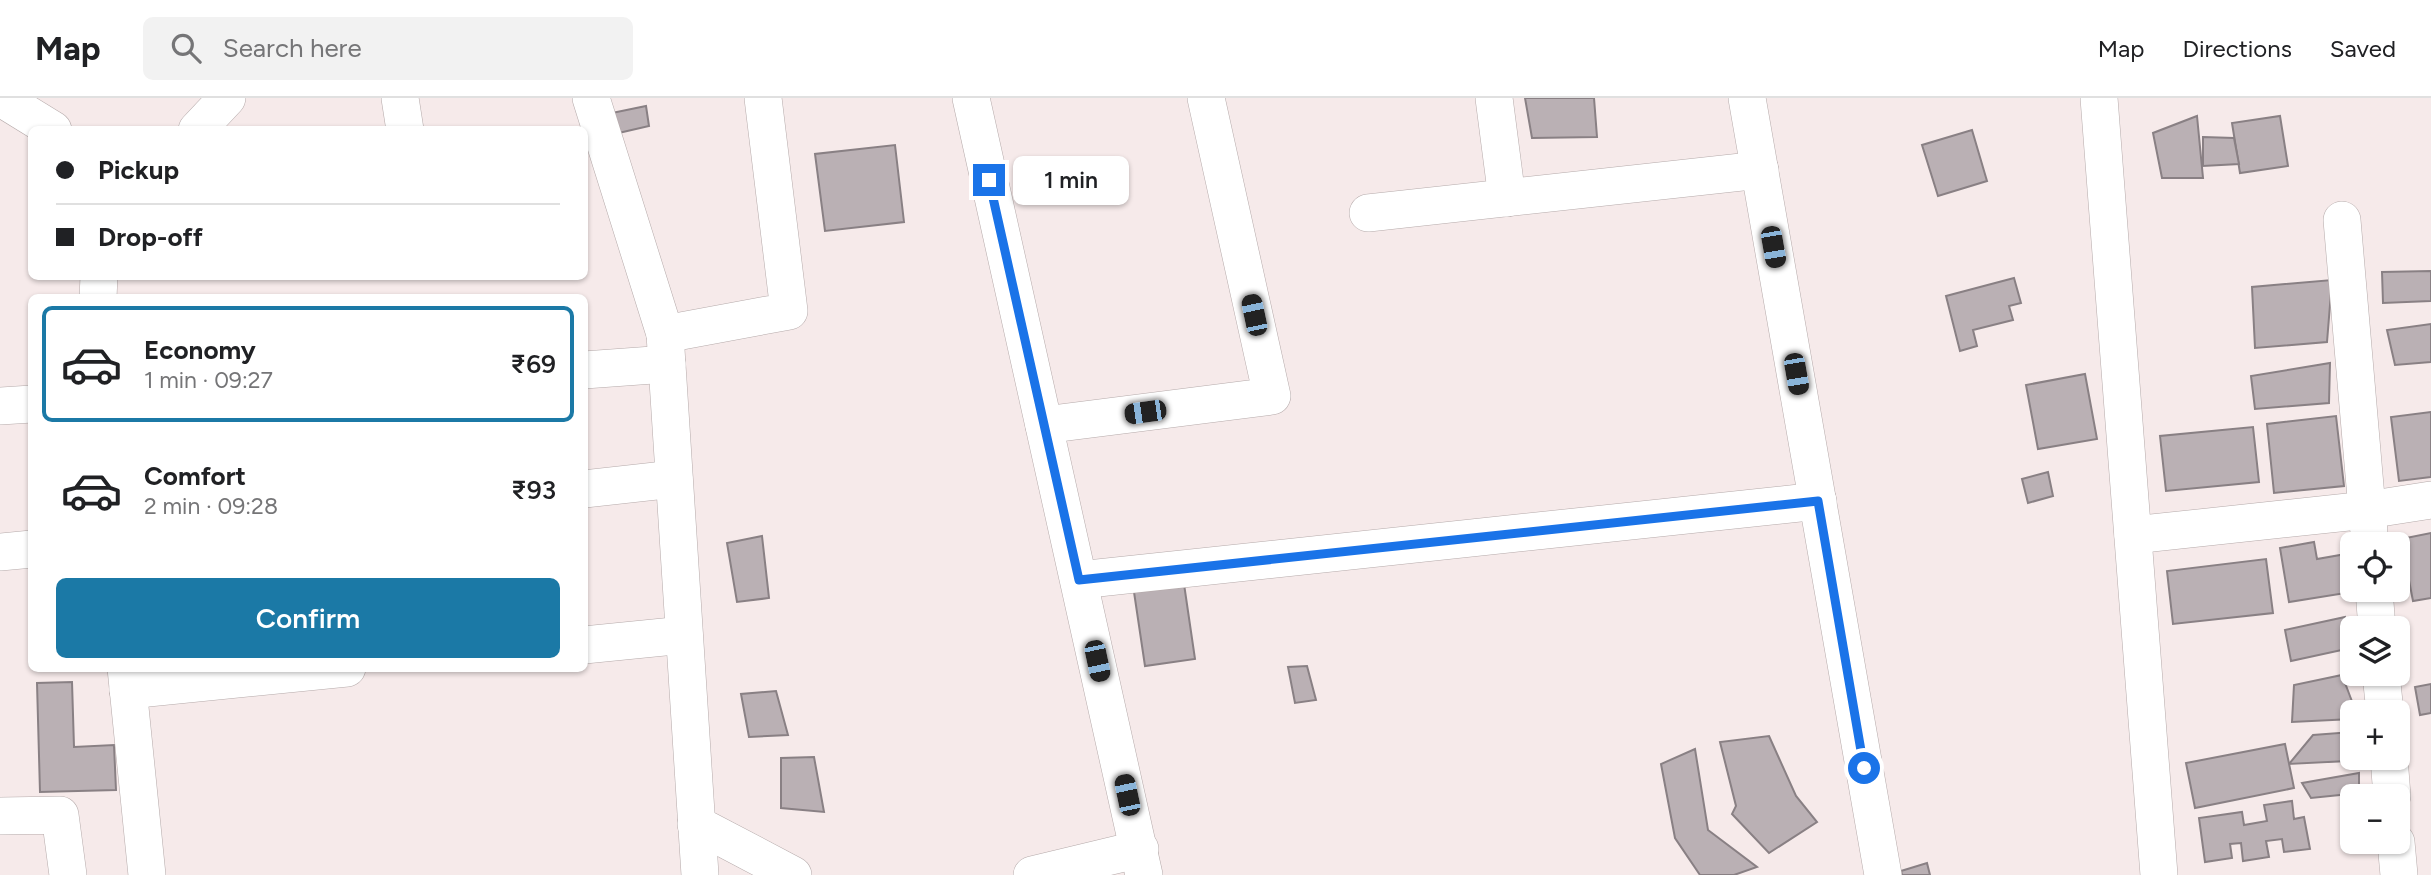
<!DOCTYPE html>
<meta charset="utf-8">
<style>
:root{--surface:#fff;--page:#f2f2f2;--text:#202124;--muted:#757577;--line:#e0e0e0;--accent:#1b79a6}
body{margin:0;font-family:Figtree,sans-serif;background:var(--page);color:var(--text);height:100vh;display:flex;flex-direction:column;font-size:26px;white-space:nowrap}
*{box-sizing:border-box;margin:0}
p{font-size:23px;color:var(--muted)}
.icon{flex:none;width:38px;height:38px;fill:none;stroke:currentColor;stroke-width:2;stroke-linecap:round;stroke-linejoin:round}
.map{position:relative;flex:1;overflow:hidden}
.side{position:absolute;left:28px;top:196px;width:560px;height:378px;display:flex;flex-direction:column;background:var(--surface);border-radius:10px;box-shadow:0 2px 5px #0004}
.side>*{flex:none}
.top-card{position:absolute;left:28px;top:28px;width:560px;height:154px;border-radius:10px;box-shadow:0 2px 5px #0004;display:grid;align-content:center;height:154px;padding:0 28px;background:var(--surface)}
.tools{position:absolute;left:2340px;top:434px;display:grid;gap:14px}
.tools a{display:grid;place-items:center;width:70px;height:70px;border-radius:10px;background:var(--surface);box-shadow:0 2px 5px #0004;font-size:35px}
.end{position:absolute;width:32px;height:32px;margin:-16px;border:9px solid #1a73e8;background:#fff;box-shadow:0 0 0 4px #fff}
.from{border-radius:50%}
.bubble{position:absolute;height:49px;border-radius:10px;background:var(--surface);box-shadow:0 2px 5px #0004;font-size:23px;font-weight:600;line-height:49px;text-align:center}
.car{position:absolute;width:21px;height:42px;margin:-21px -10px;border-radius:9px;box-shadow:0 0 5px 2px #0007;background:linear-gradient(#222 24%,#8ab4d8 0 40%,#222 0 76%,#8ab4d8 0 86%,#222 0)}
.top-card b{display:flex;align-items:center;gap:24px;height:66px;font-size:26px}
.top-card b+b{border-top:2px solid var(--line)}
.top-card i{width:18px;height:18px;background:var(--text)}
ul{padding:12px 0 0;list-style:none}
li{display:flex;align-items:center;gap:21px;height:116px;margin:0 14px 10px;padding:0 14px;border:4px solid transparent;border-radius:10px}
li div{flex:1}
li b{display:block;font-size:26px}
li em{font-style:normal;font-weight:600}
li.current{border-color:var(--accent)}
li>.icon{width:63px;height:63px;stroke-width:1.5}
.button{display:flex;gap:14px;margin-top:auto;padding:14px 28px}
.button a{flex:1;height:80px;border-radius:10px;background:var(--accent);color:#fff;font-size:28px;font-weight:600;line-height:80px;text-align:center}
header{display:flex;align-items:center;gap:42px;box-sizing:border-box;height:98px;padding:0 35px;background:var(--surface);border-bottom:2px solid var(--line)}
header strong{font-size:33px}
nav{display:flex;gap:38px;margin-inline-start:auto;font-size:24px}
.search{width:490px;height:63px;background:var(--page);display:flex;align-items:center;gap:18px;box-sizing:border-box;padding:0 24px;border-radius:10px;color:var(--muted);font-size:26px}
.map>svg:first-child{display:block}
.building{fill:#bab0b4;stroke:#898084;stroke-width:2}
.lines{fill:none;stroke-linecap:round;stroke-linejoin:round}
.street-casing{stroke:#b5aaaa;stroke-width:38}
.street{stroke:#fff;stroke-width:37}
.route{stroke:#1a73e8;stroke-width:9}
</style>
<header>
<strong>Map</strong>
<div class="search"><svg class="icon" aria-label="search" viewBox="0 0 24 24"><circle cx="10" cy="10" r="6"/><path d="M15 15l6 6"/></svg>Search here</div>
<nav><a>Map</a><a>Directions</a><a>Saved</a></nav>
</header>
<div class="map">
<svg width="2431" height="777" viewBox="0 0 2431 777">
<rect width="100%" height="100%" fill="#f6eaea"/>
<g class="building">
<polygon points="1525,0 1594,0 1597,39 1532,40"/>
<polygon points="646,8 649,28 610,37 607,16"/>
<polygon points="2197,18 2203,80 2162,80 2153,35"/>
<polygon points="2280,18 2288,68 2240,75 2232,25"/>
<polygon points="1972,32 1987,83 1938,98 1922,47"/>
<polygon points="2203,39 2234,40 2239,66 2203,68"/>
<polygon points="895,47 904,124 825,133 815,56"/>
<polygon points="2431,173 2431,203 2383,205 2382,174"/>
<polygon points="2014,180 2021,205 2009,208 2013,222 1973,232 1977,248 1960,253 1946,198"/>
<polygon points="2332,182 2327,244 2255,250 2252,189"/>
<polygon points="2431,226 2431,264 2395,267 2387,232"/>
<polygon points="2330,265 2329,305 2255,311 2251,278"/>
<polygon points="2085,276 2097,341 2038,351 2026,287"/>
<polygon points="2431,314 2431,379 2399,383 2391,319"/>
<polygon points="2336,318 2344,388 2274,395 2267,326"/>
<polygon points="2253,329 2259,384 2166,393 2160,338"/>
<polygon points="2048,374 2053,398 2028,405 2022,381"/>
<polygon points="2431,435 2431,500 2413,503 2401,441"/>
<polygon points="762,438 769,500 737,504 727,445"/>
<polygon points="2314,444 2317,461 2346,456 2352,494 2289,504 2280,450"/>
<polygon points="2266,461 2273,515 2173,526 2167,473"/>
<polygon points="1184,486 1195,561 1145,568 1134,494"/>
<polygon points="2345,519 2351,550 2291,563 2285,532"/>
<polygon points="1307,568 1316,602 1295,605 1288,569"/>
<polygon points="2342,577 2356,614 2352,614 2352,621 2292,624 2294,587"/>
<polygon points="72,584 74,649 114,647 116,692 40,694 37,585"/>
<polygon points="2431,586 2431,615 2420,617 2415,589"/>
<polygon points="776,593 788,637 749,639 741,596"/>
<polygon points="2352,634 2352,660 2366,660 2367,662 2289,666 2313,637"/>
<polygon points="1769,638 1796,698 1817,724 1769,755 1732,716 1736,708 1720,644"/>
<polygon points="2285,646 2294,690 2195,710 2186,665"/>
<polygon points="1695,651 1708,732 1757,769 1734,777 1700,777 1675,740 1661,666"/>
<polygon points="814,659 824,714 781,710 781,660"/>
<polygon points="2359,675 2359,695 2311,700 2302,685"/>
<polygon points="2292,703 2294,721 2304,719 2310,751 2284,754 2282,741 2266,743 2269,759 2243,763 2241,745 2230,746 2232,760 2205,764 2199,720 2242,714 2244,727 2267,723 2264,707"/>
<polygon points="1927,765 1930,777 1902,777 1901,773"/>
</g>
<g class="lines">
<g class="street-casing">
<g id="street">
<polyline points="1,0 53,32"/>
<polyline points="400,0 405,32"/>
<polyline points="591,0 665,236"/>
<polyline points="971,0 1144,777"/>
<polyline points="1494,0 1507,100"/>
<polyline points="1747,0 1883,777"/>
<polyline points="2099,0 2159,777"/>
<polyline points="197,32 227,0"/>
<polyline points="1368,115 1760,72"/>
<polyline points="2342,122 2370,446"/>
<polyline points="98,200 99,178"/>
<polyline points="584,272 667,266"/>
<polyline points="0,308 32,306"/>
<polyline points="1044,327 1272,298 1206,0"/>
<polyline points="584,391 674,381"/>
<polyline points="2133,437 2367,412 2431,402"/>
<polyline points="0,454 32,451"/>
<polyline points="1079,482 1818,403"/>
<polyline points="2374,492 2377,530"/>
<polyline points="584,547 684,537"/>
<polyline points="126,570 147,777"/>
<polyline points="2381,576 2385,614"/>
<polyline points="128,592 347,570"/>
<polyline points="2389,660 2392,698"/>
<polyline points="0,718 60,717 68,777"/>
<polyline points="696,726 793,777"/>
<polyline points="2396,744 2399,777"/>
<polyline points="700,777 665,236 789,213 763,0"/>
<polyline points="1032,777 1140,751"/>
</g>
</g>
<use href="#street" class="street"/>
</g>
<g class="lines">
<polyline class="route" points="989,82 1079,482 1818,403 1864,670"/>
</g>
</svg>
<div class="tools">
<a><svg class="icon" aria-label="locate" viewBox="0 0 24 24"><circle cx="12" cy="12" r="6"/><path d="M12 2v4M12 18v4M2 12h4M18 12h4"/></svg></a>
<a><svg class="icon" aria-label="layers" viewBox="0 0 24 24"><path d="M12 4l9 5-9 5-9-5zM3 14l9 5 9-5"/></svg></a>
<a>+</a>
<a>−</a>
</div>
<i class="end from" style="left:1864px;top:670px"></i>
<i class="end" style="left:989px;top:82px"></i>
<div class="bubble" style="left:1013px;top:58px;width:116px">1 min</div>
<i class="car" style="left:1773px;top:149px;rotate:170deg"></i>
<i class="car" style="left:1254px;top:217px;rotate:348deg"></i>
<i class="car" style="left:1796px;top:276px;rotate:170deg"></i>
<i class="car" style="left:1145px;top:314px;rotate:262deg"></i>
<i class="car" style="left:1097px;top:563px;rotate:168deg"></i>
<i class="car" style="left:1127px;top:697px;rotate:348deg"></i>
<div class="top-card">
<b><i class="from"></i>Pickup</b>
<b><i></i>Drop-off</b>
</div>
<section class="side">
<ul>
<li class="current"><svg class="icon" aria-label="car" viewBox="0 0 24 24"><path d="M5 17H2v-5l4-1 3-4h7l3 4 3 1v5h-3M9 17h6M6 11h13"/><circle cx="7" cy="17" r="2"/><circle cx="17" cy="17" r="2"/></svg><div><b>Economy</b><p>1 min · 09:27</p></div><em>₹69</em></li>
<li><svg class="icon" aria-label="car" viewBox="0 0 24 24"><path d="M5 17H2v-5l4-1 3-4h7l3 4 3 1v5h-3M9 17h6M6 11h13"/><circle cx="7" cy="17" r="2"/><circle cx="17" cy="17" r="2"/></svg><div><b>Comfort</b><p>2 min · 09:28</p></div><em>₹93</em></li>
</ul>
<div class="button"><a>Confirm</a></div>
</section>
</div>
